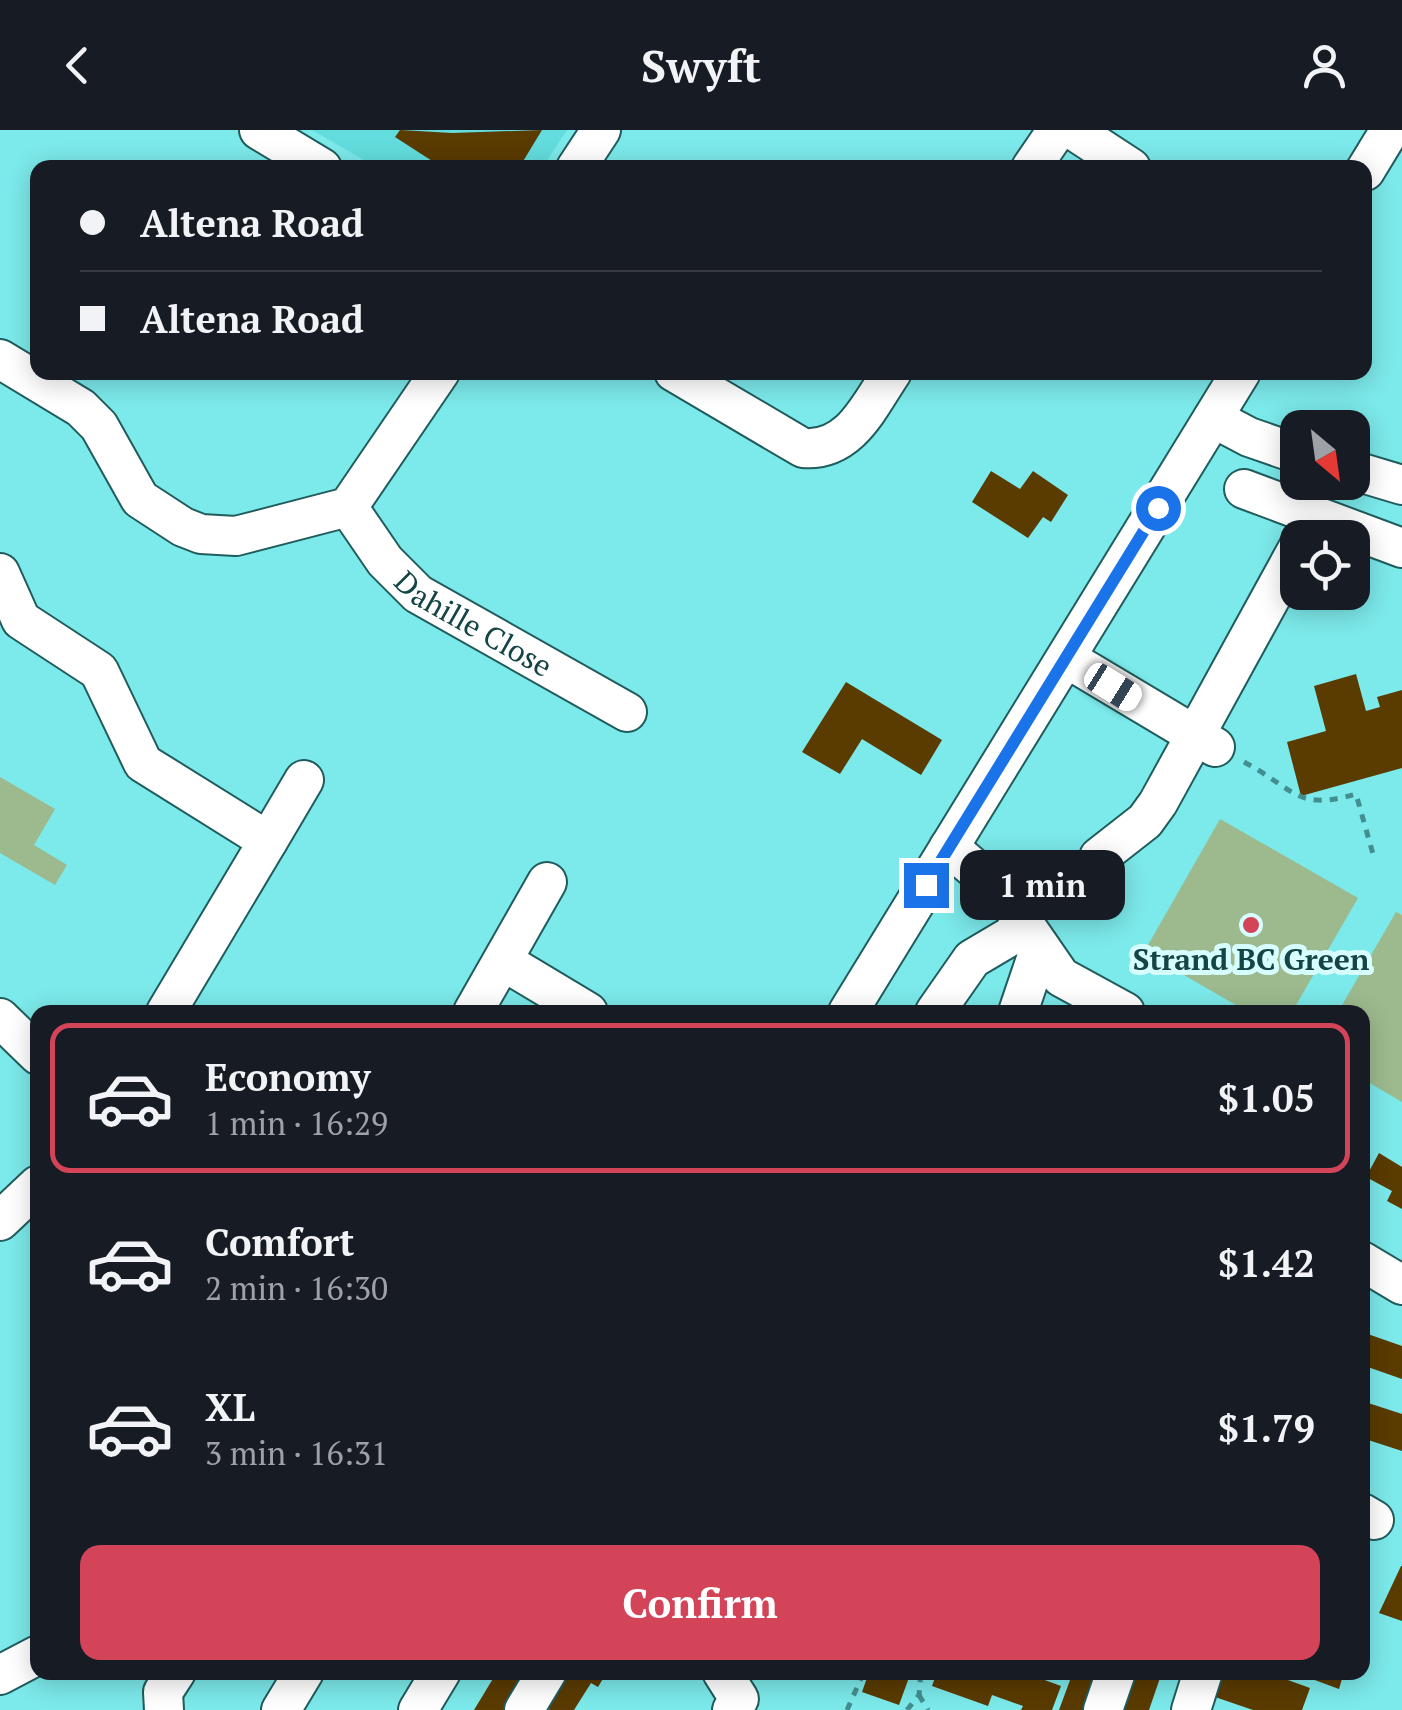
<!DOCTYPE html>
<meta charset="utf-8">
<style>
:root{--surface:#171b24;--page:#242831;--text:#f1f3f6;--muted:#9ea1a6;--line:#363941;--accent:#d44459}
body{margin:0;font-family:"PT Serif",serif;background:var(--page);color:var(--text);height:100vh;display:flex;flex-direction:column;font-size:38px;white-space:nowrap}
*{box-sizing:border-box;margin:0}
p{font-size:32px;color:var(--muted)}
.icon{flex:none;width:55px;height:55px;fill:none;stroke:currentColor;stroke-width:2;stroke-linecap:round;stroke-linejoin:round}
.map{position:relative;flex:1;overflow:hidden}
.details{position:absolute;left:30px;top:875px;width:1340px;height:675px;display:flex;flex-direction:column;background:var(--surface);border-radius:20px;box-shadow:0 5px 25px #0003}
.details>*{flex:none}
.banner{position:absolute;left:30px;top:30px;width:1342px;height:220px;border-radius:20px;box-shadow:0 5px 25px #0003;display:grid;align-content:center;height:220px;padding:0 50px;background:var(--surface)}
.needle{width:65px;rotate:151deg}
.tools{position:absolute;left:1280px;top:280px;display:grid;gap:20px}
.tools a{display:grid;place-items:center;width:90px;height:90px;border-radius:20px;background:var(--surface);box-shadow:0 5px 25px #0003;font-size:50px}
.end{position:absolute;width:45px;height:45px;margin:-22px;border:12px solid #1a73e8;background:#fff;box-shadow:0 0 0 5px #fff}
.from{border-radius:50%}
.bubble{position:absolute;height:70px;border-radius:20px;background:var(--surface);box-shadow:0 5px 25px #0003;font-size:32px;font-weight:600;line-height:70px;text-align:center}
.car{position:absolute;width:30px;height:60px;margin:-30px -15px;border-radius:12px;box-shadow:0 0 8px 2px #0007;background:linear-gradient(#fff 24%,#345 0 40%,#fff 0 76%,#345 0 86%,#fff 0)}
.banner b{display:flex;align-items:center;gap:35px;height:95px;font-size:38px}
.banner b+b{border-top:2px solid var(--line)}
.banner i{width:25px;height:25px;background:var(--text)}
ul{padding:18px 0 0;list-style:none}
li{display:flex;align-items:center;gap:30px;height:150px;margin:0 20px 15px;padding:0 30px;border:5px solid transparent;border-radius:20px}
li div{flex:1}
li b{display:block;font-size:38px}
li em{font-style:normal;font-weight:600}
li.on{border-color:var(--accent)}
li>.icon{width:90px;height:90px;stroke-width:1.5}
.action{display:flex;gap:20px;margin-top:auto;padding:20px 50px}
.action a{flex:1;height:115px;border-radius:20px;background:var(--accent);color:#fff;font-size:40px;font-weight:600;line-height:115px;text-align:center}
header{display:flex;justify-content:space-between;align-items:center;height:130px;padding:0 50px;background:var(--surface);font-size:45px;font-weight:600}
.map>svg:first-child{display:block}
.built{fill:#63dcdd}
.green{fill:#9cba8e}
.building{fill:#5a3b00}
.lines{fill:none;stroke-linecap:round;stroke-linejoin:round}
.minor-casing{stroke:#215c5d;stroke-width:42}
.path{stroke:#438f90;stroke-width:5;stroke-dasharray:8 8;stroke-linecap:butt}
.minor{stroke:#fff;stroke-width:38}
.route{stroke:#1a73e8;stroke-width:12}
.poi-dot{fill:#d44459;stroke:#d7fefe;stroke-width:4}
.labels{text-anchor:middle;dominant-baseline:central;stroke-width:10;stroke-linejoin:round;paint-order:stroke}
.street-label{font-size:30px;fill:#144444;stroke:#d7fefe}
.poi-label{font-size:30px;font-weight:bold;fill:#144444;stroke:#d7fefe}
</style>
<header><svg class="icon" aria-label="back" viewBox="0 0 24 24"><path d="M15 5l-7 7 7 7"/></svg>Swyft<svg class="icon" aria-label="person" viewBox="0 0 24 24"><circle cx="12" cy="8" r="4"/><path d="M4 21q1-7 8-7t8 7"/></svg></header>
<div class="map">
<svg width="1402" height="1580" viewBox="0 0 1402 1580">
<rect width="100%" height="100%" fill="#7ce9ea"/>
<polygon class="built" points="312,0 567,0 542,38 376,37"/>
<g class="green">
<polygon points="0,647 55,679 34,715 67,735 55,755 0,723"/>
<polygon points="1220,689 1358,768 1292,882 1248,882 1144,822"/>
<polygon points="1396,782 1402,785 1402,972 1363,949 1362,882 1338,882"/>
</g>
<g class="building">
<polygon points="400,0 452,3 542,0 519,38 443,38 395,7"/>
<polygon points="991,341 1020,359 1033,341 1068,365 1051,392 1043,387 1028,408 972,372"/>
<polygon points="1356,544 1366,581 1380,577 1377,567 1402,560 1402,638 1301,666 1287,612 1326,601 1314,556"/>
<polygon points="846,552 942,610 921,645 862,609 840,644 802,622"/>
<polygon points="1379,1023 1402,1037 1402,1079 1387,1071 1392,1061 1366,1047"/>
<polygon points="1362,1202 1402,1216 1402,1249 1362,1235"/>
<polygon points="1362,1271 1402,1284 1402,1321 1362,1308"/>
<polygon points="1401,1436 1402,1436 1402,1491 1379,1483"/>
<polygon points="497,1542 529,1542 506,1580 474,1580"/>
<polygon points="565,1542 607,1542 598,1557 591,1553 574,1580 550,1580 544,1576"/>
<polygon points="869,1542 911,1542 899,1575 862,1562"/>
<polygon points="937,1542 1023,1542 1061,1556 1052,1580 1021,1580 1023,1576 992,1565 988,1576 932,1556"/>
<polygon points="1073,1542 1097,1548 1086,1580 1059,1580"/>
<polygon points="1133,1542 1162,1542 1149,1580 1120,1580"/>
<polygon points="1223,1542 1266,1542 1310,1558 1302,1580 1253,1580 1215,1567"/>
<polygon points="1293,1542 1344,1542 1339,1559"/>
</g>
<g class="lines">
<g class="minor-casing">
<g id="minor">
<polyline points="259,0 322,38"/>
<polyline points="1073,0 1131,38"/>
<polyline points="576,38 601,0"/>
<polyline points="1031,38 1057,0"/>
<polyline points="1365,41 1390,0"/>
<polyline points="0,229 81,278 99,296 140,369 183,397 201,404 236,406 348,377 440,242"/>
<path d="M674,242l129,76c47,4 66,-42 89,-76"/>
<polyline points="1213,288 1249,307 1298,324"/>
<polyline points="1352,340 1402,355"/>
<polyline points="1244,359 1402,418"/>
<path id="s1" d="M348,377l37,54 33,33 209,118"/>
<polyline points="0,443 21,490 99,541 143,633 268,711 166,882"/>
<polyline points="1066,528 1215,617"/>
<polyline points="268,711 304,650"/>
<polyline points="949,717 1003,763 1061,847 1125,882"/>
<polyline points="1099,727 1145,691 1158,673 1298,418"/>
<polyline points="503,831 588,882"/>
<polyline points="473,882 547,752"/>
<polyline points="848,882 1241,242"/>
<polyline points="935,882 972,829 1026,797"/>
<polyline points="1018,882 1040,817"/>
<polyline points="0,888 38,925"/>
<polyline points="0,1091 38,1055"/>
<polyline points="1362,1131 1402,1155"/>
<polyline points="1362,1383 1374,1390"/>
<polyline points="722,1542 739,1569 732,1580"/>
<polyline points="0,1545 38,1525"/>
<polyline points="164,1580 163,1562 176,1542"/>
<polyline points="281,1580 304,1542"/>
<polyline points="418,1580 441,1542"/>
<polyline points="524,1580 547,1542"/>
<polyline points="1103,1580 1116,1542"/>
<polyline points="1191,1580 1203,1542"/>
</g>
</g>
<g class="path">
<path d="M1244,632c50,26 52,50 112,32l17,60"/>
<polyline points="919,1565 928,1580"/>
<polyline points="847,1580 864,1542"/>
<polyline points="907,1580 919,1565 921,1542"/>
</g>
<use href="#minor" class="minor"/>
</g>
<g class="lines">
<polyline class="route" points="926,755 1158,378"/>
</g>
<circle class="poi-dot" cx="1251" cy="795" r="10"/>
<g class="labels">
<g class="street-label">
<text stroke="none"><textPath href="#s1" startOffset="175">Dahille Close</textPath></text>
</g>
<g class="poi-label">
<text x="1251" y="829">Strand BC Green</text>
</g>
</g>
</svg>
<div class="tools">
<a><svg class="needle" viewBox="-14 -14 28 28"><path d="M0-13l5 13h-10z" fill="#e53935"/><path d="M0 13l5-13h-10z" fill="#9ea1a6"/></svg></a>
<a><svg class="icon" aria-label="locate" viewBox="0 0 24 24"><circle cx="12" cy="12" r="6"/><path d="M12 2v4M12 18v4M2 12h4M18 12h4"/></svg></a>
</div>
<i class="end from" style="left:1158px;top:378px"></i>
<i class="end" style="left:926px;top:755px"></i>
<div class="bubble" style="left:960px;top:720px;width:165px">1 min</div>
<i class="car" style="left:1113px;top:557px;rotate:122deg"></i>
<div class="banner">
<b><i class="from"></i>Altena Road</b>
<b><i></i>Altena Road</b>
</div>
<section class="details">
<ul>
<li class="on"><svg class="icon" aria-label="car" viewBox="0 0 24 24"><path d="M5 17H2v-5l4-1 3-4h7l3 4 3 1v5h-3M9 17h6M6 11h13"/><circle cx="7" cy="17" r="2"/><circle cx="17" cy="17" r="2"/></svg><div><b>Economy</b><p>1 min · 16:29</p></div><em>$1.05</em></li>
<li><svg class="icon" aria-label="car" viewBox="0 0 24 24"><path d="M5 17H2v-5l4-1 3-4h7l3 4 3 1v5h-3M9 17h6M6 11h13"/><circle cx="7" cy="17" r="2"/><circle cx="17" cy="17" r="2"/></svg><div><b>Comfort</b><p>2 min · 16:30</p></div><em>$1.42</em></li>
<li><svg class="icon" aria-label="car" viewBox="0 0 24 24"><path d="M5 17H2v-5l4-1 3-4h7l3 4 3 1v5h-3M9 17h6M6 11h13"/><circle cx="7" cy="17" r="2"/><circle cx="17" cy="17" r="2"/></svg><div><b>XL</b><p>3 min · 16:31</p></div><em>$1.79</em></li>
</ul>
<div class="action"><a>Confirm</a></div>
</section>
</div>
